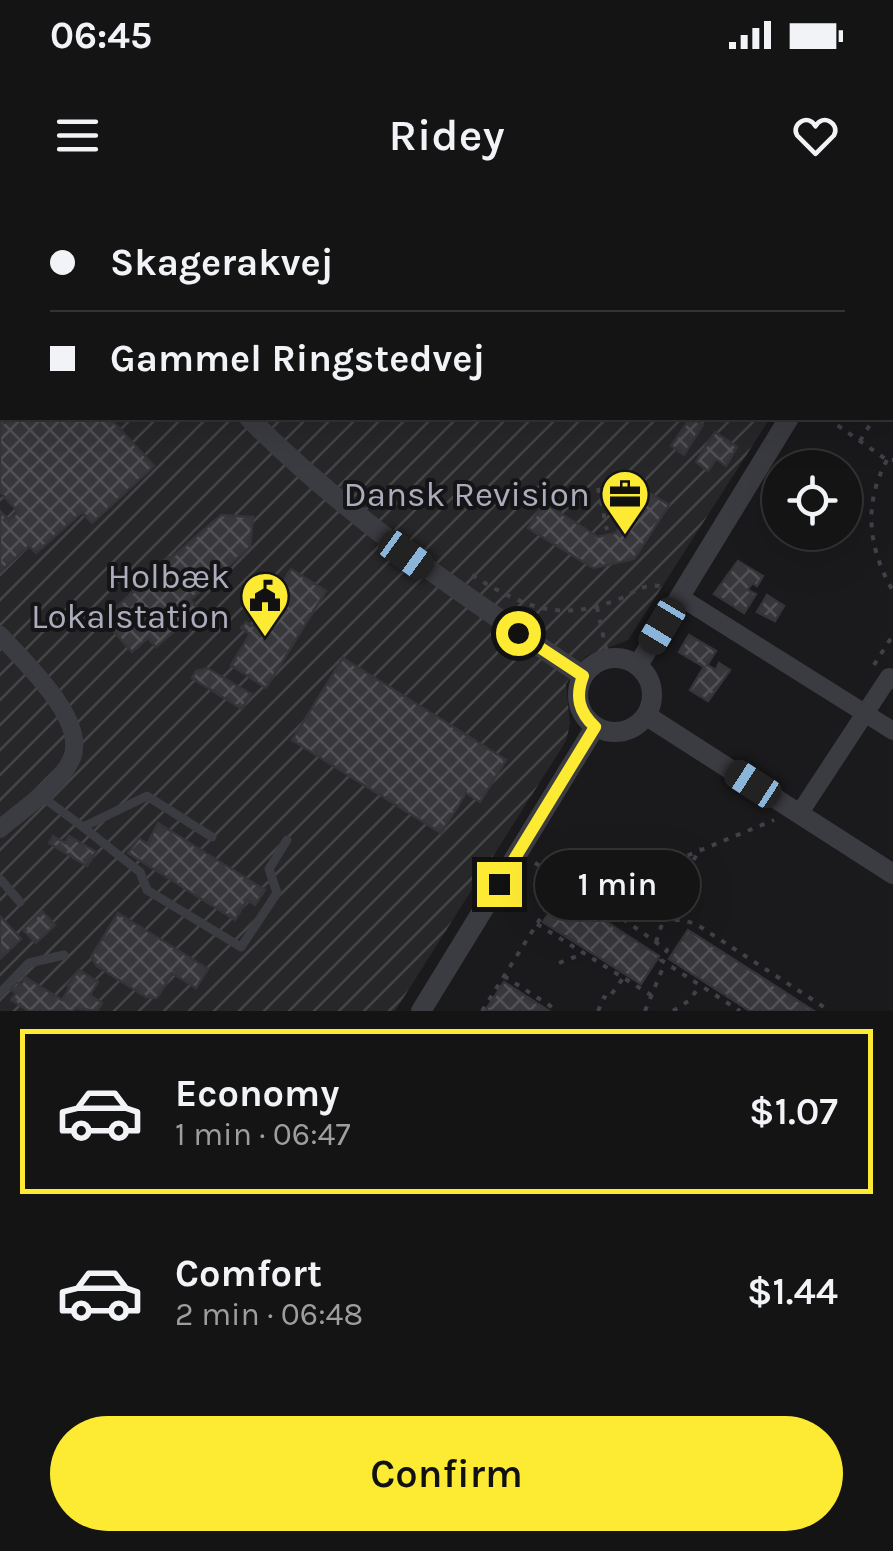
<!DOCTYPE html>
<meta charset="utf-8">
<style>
:root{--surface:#141415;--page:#212122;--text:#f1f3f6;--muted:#9d9ea0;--line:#333334;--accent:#fcea33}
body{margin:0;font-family:Karla,sans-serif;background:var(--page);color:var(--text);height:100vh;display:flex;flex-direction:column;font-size:38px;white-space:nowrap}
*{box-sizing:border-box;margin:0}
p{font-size:32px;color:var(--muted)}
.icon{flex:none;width:55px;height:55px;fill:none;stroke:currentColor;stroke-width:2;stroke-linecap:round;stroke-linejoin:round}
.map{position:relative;height:811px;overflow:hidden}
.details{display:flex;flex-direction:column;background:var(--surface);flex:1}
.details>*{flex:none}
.guide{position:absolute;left:0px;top:0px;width:895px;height:220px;box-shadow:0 10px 40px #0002,0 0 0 2px var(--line);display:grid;align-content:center;height:220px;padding:0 50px;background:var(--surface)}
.fabs{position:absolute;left:762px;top:250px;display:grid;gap:20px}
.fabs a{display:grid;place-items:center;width:100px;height:100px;border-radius:50%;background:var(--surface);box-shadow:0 10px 40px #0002,0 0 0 2px var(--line);font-size:50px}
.end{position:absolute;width:45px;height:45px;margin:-22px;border:12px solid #fcea33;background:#111;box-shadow:0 0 0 5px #111}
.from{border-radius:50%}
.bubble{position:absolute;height:70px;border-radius:35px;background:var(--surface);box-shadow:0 10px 40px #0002,0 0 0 2px var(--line);font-size:32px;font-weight:600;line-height:70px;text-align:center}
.car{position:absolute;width:30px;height:60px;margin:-30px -15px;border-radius:12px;box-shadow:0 0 8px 2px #0007;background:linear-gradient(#222 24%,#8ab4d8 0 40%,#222 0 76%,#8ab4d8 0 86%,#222 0)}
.guide b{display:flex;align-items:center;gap:35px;height:95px;font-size:38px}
.guide b+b{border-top:2px solid var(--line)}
.guide i{width:25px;height:25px;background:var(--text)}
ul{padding:18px 0 0;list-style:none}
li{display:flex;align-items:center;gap:30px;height:165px;margin:0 20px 15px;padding:0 30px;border:5px solid transparent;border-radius:0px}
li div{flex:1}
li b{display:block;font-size:38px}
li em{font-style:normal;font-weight:600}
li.active{border-color:var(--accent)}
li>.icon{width:90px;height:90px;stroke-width:1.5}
.button{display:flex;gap:20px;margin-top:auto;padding:20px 50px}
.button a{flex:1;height:115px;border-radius:60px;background:var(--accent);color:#111;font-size:40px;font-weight:600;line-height:115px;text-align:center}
.status{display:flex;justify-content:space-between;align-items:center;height:70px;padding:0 50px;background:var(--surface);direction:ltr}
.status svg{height:28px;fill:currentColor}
header{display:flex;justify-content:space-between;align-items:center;height:130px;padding:0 50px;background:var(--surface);font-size:45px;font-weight:600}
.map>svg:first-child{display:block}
.industrial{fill:url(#industrial-furrows)}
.building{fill:url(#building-cross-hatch);stroke:#353438;stroke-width:2.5}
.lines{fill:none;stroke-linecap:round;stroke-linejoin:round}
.path{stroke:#404149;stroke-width:4;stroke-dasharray:5 8;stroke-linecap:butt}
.service{stroke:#3b3b42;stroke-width:9}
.minor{stroke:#3b3b42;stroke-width:18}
.tertiary{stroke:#3b3b42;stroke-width:20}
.route{stroke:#fcea33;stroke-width:12}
.labels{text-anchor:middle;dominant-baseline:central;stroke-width:8;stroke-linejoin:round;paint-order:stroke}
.poi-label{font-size:35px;fill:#acadbc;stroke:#151517;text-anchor:end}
</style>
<div class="status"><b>06:45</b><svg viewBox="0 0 49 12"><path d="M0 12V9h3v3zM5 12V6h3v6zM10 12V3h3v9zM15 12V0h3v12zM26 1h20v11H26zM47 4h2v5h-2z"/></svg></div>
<header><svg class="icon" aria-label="menu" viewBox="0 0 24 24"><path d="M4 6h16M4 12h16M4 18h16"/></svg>Ridey<svg class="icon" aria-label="heart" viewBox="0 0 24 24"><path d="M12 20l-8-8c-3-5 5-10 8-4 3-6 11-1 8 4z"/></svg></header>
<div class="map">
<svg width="893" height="811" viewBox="0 0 893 811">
<defs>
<pattern id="industrial-furrows" width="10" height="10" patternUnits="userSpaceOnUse" patternTransform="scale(2.5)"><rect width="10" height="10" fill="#272629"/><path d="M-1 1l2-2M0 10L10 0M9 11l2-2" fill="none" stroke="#444346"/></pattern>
<pattern id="building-cross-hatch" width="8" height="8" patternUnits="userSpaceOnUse" patternTransform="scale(2.5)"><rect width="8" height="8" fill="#38373b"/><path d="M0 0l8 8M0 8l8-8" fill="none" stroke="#525155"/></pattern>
</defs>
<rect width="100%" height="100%" fill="#1a1a1c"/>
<polygon class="industrial" points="0,0 893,0 893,25 892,2 2,2 2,218 770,218 628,440 586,456 566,484 570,524 566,541 395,811 0,811"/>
<g class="building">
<polygon points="10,218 110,218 154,266 92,323 82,312 36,353 29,346 0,372 0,311 9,320 18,312 0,292 0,219 4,223"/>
<polygon points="690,218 703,225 684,255 671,246"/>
<polygon points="715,232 737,247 726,266 716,259 708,271 696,262"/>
<polygon points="644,290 669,305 634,359 593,368 528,328 544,303 598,337 616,333"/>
<polygon points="221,315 253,317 250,347 190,400 201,412 181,429 179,427 156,447 148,438 132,452 103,419 163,365 162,363 168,357 170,359"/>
<polygon points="738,361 763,376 757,386 752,383 748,390 756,394 744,413 714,394"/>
<polygon points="291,369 326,391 266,488 231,465 250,434 241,428 246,422 255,427"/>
<polygon points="767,395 784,406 775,421 757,412"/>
<polygon points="689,435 716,451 707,465 716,470 719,463 730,470 708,501 690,490 704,467 679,452"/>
<polygon points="343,458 506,560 480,602 466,593 441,633 292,540"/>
<polygon points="207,468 251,494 242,509 192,478 196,471"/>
<polygon points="158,623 265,690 255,705 247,700 235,720 128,653 139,638 147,644"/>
<polygon points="53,636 65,643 69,636 96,652 87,666 49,643"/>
<polygon points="562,693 659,756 641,784 543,722"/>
<polygon points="42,711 55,725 36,743 23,730"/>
<polygon points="118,713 208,769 196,788 172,773 157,798 146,797 97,766 91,757"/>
<polygon points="0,716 21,739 0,759"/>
<polygon points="688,730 814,811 750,811 669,759"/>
<polygon points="79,770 98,782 90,795 102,803 97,811 75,808 73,811 29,811 11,800 16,793 11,790 16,782 21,785 25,777 62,800 70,787 67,785"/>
<polygon points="504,782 549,811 485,811"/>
</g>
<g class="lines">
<g class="path">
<polyline points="88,0 90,2"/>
<polyline points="892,189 893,188"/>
<polyline points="892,203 893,204"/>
<polyline points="278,218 286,225"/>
<polyline points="827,218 887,260 893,260"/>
<polyline points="860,241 874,218"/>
<path d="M887,260c-24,44 -19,88 6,131"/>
<polyline points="598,288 607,330"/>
<path d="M472,375c51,32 88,48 147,24 16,-6 27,-18 44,-12"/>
<polyline points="597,407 608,458"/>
<polyline points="874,465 893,435"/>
<polyline points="535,663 623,719 682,720 696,724 830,811"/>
<polyline points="576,689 602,685 667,664 774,620"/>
<polyline points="623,719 667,750 661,760 740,811"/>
<polyline points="537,724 651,795"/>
<polyline points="656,742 672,694 701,648"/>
<polyline points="559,763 585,753"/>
<polyline points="504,776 558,811"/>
<polyline points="482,811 564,681"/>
<polyline points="598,811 604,797 608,799 623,778"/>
<polyline points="645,811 664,765"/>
<polyline points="673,811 690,800 700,785"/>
</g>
<g class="service">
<polyline points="265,0 267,2"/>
<polyline points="494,0 496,2"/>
<polyline points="872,0 875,2"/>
<polyline points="540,2 543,0"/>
<polyline points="735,2 737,0"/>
<polyline points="892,13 893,14"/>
<polyline points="41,596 83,627 147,596 212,637"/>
<polyline points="83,627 140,672 147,690 241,747 277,693 269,669 287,640"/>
<polyline points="0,679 20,702"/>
<polyline points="0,793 29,763 64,755"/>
</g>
<g class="minor">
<polyline points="892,113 893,112"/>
<polyline points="680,397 893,531"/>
<path d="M0,435c24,27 87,84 72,123 -12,28 -50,51 -72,71"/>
<polyline points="799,614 889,477 893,480"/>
</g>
<g class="tertiary">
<polyline points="61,0 63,2"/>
<polyline points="892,49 893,48"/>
<path d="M249,218c100,101 216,178 334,258"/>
<circle cx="615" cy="495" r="37"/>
<polyline points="638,465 789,218"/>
<polyline points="647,516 893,674"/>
<polyline points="421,811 595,527"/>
</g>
</g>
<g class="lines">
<path class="route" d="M499,684l96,-157c-16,-15 -20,-30 -12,-51l-65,-43"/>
</g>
<defs>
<g id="office-pin" transform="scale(2.5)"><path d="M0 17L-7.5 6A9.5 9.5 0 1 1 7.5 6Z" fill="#fcea33" stroke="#151517"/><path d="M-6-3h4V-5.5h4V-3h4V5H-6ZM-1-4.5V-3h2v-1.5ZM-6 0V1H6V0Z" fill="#111"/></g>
<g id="civic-pin" transform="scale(2.5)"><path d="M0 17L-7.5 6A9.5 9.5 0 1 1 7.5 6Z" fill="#fcea33" stroke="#151517"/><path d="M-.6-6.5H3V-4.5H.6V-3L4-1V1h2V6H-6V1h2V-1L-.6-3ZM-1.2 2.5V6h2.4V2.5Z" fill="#111"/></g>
</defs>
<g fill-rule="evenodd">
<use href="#office-pin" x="625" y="294"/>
<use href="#civic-pin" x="265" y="396"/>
</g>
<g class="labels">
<g class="poi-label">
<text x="590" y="294">Dansk Revision</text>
<text x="230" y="376">Holbæk<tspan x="230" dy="40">Lokalstation</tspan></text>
</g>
</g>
</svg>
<div class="fabs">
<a><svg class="icon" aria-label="locate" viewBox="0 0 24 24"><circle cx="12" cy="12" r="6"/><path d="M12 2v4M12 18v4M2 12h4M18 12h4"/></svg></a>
</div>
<i class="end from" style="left:518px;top:433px"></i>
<i class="end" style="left:499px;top:684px"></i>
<div class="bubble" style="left:535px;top:650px;width:165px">1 min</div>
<i class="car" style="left:406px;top:355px;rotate:126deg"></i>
<i class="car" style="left:662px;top:426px;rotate:211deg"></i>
<i class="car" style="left:753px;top:584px;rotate:303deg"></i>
<div class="guide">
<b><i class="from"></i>Skagerakvej</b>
<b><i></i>Gammel Ringstedvej</b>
</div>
</div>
<section class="details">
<ul>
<li class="active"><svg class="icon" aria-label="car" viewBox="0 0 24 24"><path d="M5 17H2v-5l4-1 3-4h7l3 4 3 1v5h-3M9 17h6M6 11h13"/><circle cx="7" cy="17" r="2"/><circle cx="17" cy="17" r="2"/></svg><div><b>Economy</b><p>1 min · 06:47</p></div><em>$1.07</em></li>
<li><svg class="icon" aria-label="car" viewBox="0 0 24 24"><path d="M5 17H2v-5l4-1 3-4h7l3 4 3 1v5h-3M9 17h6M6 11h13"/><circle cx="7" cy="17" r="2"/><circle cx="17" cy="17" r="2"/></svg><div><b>Comfort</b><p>2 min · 06:48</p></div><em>$1.44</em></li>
</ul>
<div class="button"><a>Confirm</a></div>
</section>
